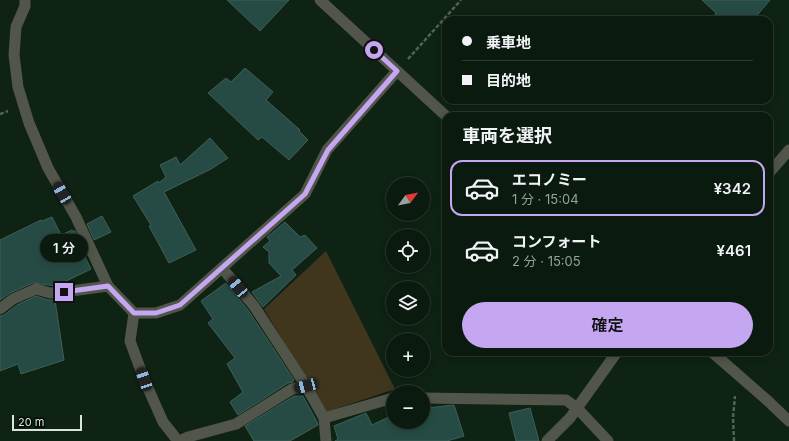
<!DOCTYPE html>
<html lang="ja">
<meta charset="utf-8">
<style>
:root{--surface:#0a1a0f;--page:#18271d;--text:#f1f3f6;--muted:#99a19e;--line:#2a382f;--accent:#c5a6f0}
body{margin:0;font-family:Inter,"Noto Sans JP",sans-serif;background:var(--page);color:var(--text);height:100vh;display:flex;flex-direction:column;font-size:15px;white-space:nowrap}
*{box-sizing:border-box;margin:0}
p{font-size:13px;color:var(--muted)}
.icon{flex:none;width:22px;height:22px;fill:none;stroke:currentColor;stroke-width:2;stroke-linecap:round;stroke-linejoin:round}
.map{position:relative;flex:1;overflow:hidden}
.sheet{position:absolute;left:442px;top:112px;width:331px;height:244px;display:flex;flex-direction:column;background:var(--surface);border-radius:12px;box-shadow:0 2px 10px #0003,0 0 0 1px var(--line)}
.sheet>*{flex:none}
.top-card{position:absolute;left:442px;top:16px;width:331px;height:88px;border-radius:12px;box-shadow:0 2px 10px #0003,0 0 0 1px var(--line);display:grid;align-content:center;height:88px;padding:0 20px;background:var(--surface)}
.needle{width:26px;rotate:58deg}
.buttons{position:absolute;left:386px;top:177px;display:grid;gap:8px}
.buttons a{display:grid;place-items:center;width:44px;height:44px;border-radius:50%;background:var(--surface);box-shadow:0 2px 10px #0003,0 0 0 1px var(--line);font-size:20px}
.scale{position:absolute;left:12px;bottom:10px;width:70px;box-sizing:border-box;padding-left:4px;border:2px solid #d8e5da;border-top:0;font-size:11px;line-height:14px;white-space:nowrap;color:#d8e5da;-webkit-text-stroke:3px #030a05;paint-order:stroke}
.end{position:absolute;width:18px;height:18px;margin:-9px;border:5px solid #c5a6f0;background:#111;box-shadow:0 0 0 2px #111}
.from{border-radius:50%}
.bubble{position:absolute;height:28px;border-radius:14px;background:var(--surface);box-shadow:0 2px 10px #0003,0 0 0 1px var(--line);font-size:13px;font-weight:600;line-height:28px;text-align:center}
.car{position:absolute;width:12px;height:24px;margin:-12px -6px;border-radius:5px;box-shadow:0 0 3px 1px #0007;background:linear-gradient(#222 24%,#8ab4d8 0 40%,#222 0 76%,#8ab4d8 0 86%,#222 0)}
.top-card b{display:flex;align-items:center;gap:14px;height:38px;font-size:15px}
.top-card b+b{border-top:1px solid var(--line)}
.top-card i{width:10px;height:10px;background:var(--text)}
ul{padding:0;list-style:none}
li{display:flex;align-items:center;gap:12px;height:56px;margin:0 8px 6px;padding:0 12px;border:2px solid transparent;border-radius:12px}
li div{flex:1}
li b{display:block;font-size:15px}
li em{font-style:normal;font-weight:600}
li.active{border-color:var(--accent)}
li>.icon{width:36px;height:36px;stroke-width:1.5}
h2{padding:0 20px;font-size:18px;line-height:48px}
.button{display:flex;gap:8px;margin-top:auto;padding:8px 20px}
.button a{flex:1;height:46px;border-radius:24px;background:var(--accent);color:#111;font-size:16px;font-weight:600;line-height:46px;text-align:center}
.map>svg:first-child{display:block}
.green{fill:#3f361d}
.building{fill:#264b45;stroke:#3f5f59}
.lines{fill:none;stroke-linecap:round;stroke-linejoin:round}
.path{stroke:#506355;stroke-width:2.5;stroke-dasharray:4 2;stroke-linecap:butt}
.minor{stroke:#52554a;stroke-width:11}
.route{stroke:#c5a6f0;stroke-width:5}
</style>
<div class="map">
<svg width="789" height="441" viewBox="0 0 789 441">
<rect width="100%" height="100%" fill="#0e2314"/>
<polygon class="green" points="326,251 395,389 326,412 264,309"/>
<g class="building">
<polygon points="227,0 289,0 260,31"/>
<polygon points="702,0 770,0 753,20 712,20 716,13"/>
<polygon points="245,68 273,92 266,100 300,130 299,131 308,140 289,160 262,137 258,140 208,93 226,78 231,82"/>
<polygon points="210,138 228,158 211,169 164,192 196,250 169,263 149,226 151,225 133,196 158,181 159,183 166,177 160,165 176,157 180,165"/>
<polygon points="102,216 111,232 94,240 87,224"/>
<polygon points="52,217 61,235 72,230 73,231 75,231 82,246 80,247 91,269 56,286 33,283 10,293 0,300 0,240 41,220 42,221"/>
<polygon points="285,222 300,237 305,235 317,248 292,270 296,275 263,307 252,292 281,276 269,263 269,252 263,247 270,241 267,237"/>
<polygon points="226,283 248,310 294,380 293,382 288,383 238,415 230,402 243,392 227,364 235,358 208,323 213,319 201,301"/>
<polygon points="36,296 48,300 55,300 64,360 21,374 18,364 0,371 0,316 4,315 17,305"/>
<polygon points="294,396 303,396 317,422 318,425 290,441 254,441 245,426"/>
<polygon points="423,405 426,405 427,408 454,405 464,436 447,441 335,441 338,439 334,426 366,413 372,425 393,415 393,422 423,422"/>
<polygon points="530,408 539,441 516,441 509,413"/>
</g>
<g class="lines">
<g class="path">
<polyline points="408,59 461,0"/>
<polyline points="0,114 8,111"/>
<polyline points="734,441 733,417 735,396"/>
</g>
<g class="minor">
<polyline points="25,0 25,6 16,27 14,55 18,87 29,123 48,168 76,217 108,286"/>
<polyline points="320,0 446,116"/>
<polyline points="769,173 789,150"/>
<polyline points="222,268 254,306 306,386 324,418 326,441"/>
<polyline points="0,309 13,299 36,289 50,293 64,292 108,286 134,313 156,313 180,305 305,194 327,150 397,71"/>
<polyline points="134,313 130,341 144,379 163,422 178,441"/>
<polyline points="712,352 768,401 789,421"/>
<polyline points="423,398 566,400 577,408 608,441"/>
<polyline points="324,418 393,398"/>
<polyline points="179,441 188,437 236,424 292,389 306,386"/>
<polyline points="547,441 570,418 617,352"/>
</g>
</g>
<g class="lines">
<polyline class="route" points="64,292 108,286 134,313 156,313 180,305 305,194 328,150 397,71 374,50"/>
</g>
</svg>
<div class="buttons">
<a><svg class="needle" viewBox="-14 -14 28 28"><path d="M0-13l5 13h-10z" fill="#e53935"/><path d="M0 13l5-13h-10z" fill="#99a19e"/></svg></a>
<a><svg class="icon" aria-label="locate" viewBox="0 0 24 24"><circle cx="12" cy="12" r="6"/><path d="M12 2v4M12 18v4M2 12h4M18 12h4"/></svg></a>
<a><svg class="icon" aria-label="layers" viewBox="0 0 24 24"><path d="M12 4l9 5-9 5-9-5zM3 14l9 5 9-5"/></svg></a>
<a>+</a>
<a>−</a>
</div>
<div class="scale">20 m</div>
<i class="end from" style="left:374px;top:50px"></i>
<i class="end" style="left:64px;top:292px"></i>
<div class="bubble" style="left:40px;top:234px;width:48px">1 分</div>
<i class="car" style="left:62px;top:193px;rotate:330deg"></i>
<i class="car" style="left:238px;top:287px;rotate:321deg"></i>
<i class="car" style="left:144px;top:379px;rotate:341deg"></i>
<i class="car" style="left:306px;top:386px;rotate:255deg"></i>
<div class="top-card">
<b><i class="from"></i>乗車地</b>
<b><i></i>目的地</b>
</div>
<section class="sheet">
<h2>車両を選択</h2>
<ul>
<li class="active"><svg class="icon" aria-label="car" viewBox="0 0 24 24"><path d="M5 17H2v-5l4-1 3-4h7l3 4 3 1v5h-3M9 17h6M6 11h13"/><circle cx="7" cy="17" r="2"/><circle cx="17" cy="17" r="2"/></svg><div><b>エコノミー</b><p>1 分 · 15:04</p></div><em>¥342</em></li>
<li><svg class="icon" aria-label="car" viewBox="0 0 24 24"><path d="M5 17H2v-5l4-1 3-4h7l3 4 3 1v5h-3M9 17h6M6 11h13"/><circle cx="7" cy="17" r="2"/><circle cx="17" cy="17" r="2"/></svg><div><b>コンフォート</b><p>2 分 · 15:05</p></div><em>¥461</em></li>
</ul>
<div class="button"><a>確定</a></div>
</section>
</div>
